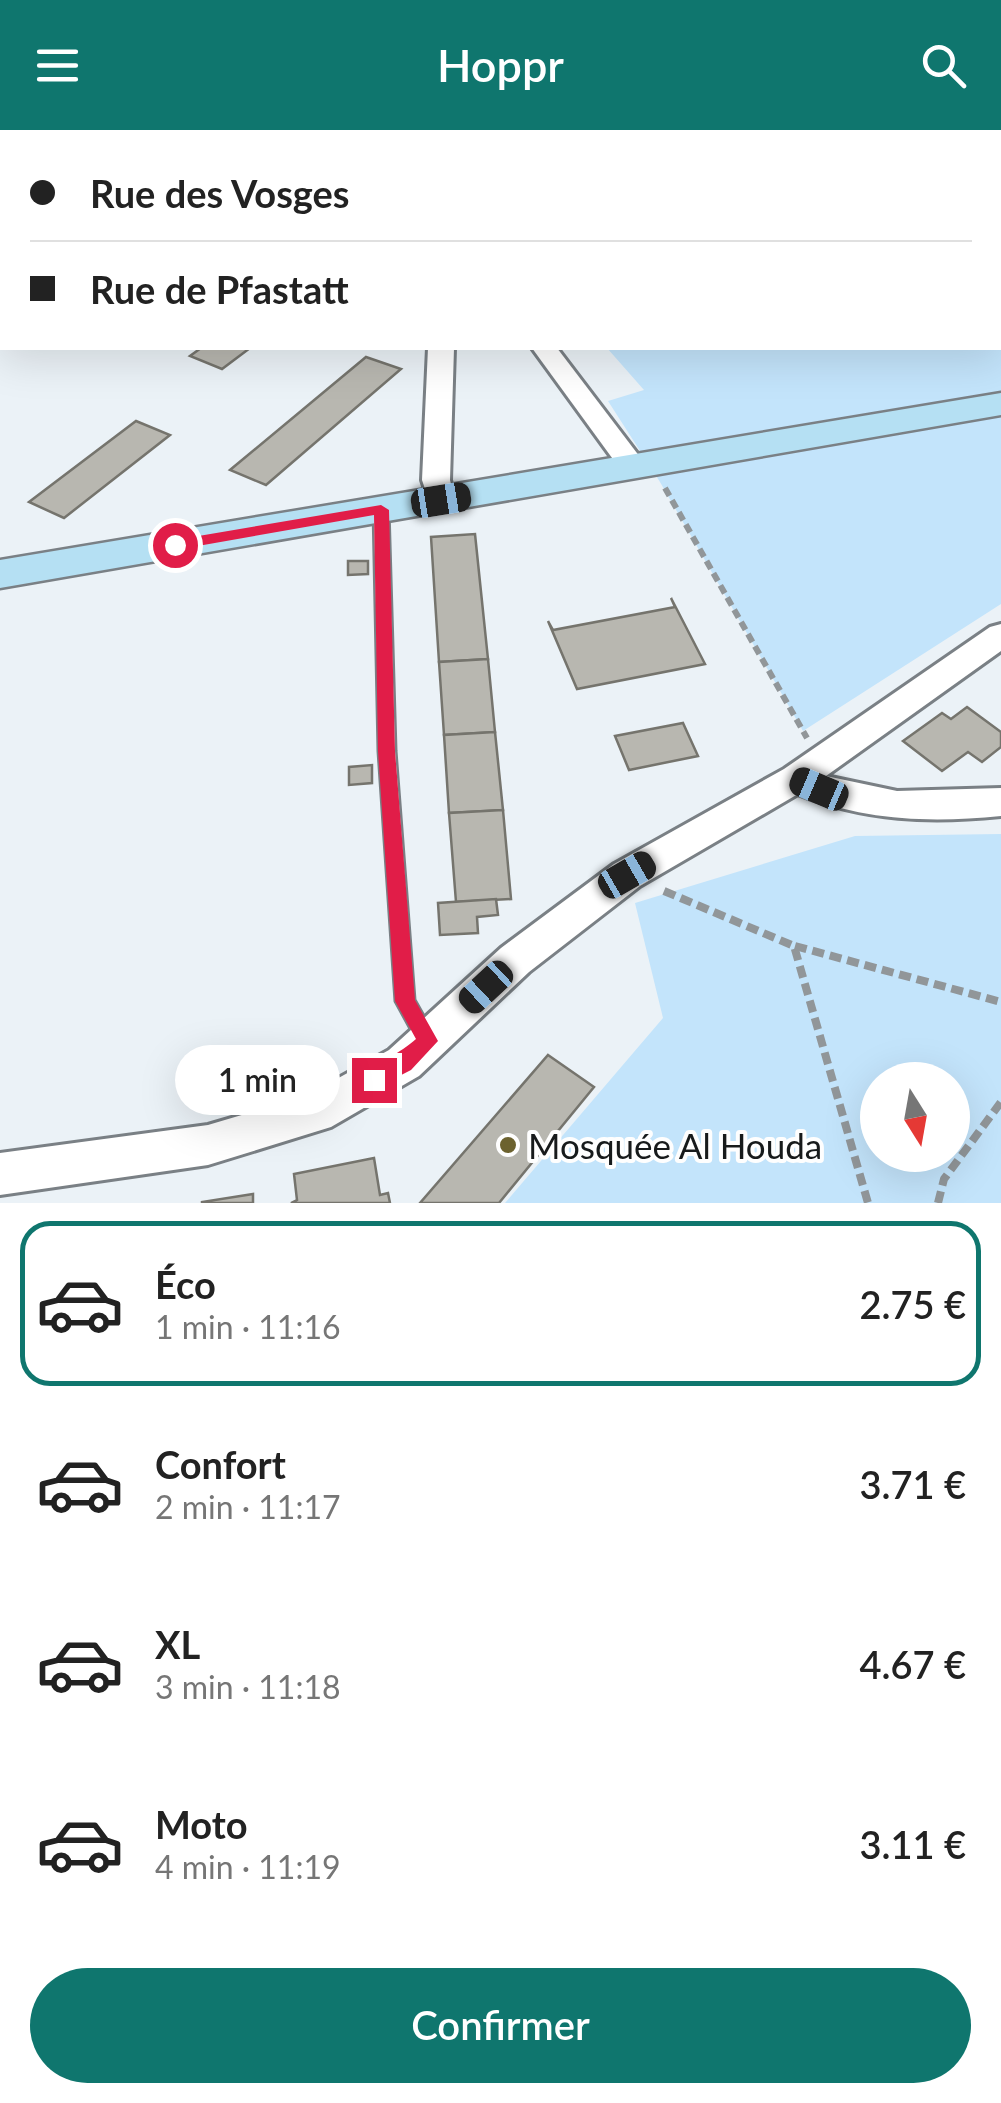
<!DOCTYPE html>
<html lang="fr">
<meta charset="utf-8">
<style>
:root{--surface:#fff;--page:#f6f6f6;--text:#222;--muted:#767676;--line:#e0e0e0;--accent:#0f766e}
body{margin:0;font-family:Lato,sans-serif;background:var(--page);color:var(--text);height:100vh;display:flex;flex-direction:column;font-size:38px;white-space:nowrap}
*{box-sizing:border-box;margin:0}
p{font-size:32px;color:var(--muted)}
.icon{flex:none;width:55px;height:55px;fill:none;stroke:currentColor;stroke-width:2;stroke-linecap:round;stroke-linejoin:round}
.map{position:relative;height:1073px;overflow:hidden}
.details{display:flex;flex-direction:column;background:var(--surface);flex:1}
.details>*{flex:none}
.top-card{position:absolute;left:0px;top:0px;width:1002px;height:220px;box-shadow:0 10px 40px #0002;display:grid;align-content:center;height:220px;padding:0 30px;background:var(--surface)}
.needle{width:65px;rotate:169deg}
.tools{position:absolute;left:860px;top:932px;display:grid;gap:20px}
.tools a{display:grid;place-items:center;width:110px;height:110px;border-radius:50%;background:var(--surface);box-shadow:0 10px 40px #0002;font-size:50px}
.end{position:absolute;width:45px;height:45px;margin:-22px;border:12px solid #e11d48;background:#fff;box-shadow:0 0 0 5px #fff}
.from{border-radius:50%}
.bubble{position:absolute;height:70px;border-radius:35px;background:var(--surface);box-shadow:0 10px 40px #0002;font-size:32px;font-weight:600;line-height:70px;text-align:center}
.car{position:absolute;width:30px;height:60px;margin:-30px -15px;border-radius:12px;box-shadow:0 0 8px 2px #0007;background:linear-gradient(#222 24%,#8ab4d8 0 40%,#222 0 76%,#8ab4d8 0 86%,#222 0)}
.top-card b{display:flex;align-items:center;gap:35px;height:95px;font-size:38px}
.top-card b+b{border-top:2px solid var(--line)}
.top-card i{width:25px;height:25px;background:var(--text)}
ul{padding:18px 0 0;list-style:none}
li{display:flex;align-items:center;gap:30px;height:165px;margin:0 20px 15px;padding:0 10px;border:5px solid transparent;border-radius:30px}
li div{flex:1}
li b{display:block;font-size:38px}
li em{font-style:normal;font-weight:600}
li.selected{border-color:var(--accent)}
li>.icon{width:90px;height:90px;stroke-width:1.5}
.action{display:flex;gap:20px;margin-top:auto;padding:20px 30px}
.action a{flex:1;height:115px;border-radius:60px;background:var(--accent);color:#fff;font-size:40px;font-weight:600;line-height:115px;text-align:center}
header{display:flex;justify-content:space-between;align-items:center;height:130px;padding:0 30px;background:var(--accent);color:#fff;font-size:45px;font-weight:600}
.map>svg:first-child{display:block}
.green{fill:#c3e4fb;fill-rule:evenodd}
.building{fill:#b8b7b0;stroke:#75746d;stroke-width:2.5}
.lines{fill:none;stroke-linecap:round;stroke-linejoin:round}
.service-casing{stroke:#7a8085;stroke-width:5}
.minor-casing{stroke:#7a8085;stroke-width:6}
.secondary-casing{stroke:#7a8085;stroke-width:5}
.path-far2{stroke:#919699;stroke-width:5;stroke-dasharray:8 4;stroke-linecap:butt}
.path-far1{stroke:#919699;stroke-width:6;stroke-dasharray:9 5;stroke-linecap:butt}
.path{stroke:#919699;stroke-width:8;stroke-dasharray:12 6;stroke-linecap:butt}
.service{fill:#fff;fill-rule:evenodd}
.minor{fill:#fff;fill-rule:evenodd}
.secondary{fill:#b5e0f3;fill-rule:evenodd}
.route{fill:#e11d48}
.poi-dot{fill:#6c622f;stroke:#fefefe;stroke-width:4}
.labels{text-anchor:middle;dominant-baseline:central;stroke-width:8;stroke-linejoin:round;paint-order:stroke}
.near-poi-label{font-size:35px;fill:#171a1b;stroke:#fefefe;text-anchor:start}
</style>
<header><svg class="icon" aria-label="menu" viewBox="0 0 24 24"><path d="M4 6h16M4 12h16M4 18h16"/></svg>Hoppr<svg class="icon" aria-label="search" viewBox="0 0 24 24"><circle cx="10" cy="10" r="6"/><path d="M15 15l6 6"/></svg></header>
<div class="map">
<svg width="1001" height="1073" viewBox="0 0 1001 1073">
<rect width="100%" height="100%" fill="#ebf2f7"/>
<g class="green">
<polygon points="522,0 1001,0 1001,474 803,601 660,352 608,271 644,260 607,218 1000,218 1000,2"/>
<path d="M1001,704v369h-496l158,-185 -28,-115 220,-67zM952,950v75h-74v-75z"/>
</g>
<g class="building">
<polygon points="201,218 250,218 222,239 190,226"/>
<polygon points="366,227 401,239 266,355 230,340"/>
<polygon points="136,291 170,305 64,388 29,372"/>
<polygon points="475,404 488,529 439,532 431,407"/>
<polygon points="348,431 368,431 368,444 348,445"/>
<polygon points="671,468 705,534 577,559 548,491 553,500 675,477"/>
<polygon points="488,529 495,602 444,605 439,532"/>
<polygon points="967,577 1001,602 1001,617 982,632 968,622 942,641 903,611 942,583 951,589"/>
<polygon points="683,593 698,626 629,640 615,606"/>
<polygon points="495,602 503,680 449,683 444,605"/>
<polygon points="372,635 372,653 349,655 349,637"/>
<polygon points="503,680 511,769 456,772 449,683"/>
<polygon points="496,769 498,785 477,787 478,803 440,805 438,773"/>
<polygon points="548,925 594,957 499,1073 420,1073"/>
<polygon points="374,1028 380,1065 388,1063 390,1073 291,1073 297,1070 294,1044"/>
<polygon points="253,1064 253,1073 202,1073 202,1072"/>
</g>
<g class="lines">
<g class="service-casing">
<g id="service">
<polygon points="521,0 531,0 530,2 520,2"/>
<polygon points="381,375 388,379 395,621 414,870 436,909 434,915 427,917 420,915 396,871 379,621 374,379"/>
</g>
</g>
<g class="minor-casing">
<g id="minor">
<polygon points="283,0 304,0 306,2 284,2"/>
<polygon points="368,0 389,0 391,2 369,2"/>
<rect x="0" y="13" width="2" height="12"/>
<polygon points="2,86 2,100 0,101 0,87"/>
<polygon points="428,218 454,218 450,350 455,370 451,377 431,377 422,350"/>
<polygon points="532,218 557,218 643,331 647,337 643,343 623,343"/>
<path d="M1001,494v27l-175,125 71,15 104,-3v28c-71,7 -136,5 -203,-22l-158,92 -111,86 -110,104 -88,51 -123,38 -208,30v-42l208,-28 98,-29 83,-46 112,-102 113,-84 170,-95 206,-142z"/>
</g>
</g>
<g class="secondary-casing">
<polygon id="secondary" points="1001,263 1001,285 0,458 0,430"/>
</g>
<g class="path-far2">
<polyline points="781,0 789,2"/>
<polyline points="709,2 721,0"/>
<polyline points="904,2 916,0"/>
</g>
<polyline class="path-far1" points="665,358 807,608"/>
<g class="path">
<polyline points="664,761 794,816 868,1073"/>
<polyline points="795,816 1001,872"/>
<polyline points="938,1073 944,1049 1001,972"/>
</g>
<use href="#service" class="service"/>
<use href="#minor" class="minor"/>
<use href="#secondary" class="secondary"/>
</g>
<path class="route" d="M381,375l8,5 6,241 20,249 23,41 -27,29 -37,19 -7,-3 -3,-6c11,-17 37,-27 52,-41l-21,-38 -17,-250 -4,-236 -199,35 -7,-5 7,-5z"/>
<circle class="poi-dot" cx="508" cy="1015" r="10"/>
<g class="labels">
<g class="near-poi-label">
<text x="528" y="1015">Mosquée Al Houda</text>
</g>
</g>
</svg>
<div class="tools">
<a><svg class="needle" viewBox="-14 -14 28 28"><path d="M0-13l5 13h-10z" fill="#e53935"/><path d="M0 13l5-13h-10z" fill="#767676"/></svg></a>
</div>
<i class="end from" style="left:175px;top:415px"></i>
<i class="end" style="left:374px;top:950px"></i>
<div class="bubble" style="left:175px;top:915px;width:165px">1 min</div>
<i class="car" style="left:441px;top:370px;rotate:81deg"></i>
<i class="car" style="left:819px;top:659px;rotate:293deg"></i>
<i class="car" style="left:627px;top:745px;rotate:60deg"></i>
<i class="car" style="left:486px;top:857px;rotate:227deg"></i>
<div class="top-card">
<b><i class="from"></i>Rue des Vosges</b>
<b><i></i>Rue de Pfastatt</b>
</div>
</div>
<section class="details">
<ul>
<li class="selected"><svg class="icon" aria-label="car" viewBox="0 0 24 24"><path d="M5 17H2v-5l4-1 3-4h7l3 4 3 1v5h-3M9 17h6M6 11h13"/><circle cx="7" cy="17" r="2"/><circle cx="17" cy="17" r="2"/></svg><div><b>Éco</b><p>1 min · 11:16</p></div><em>2.75 €</em></li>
<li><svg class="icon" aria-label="car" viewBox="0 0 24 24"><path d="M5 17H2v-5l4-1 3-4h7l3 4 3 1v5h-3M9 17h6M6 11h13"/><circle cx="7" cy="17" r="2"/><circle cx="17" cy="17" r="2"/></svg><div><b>Confort</b><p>2 min · 11:17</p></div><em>3.71 €</em></li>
<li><svg class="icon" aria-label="car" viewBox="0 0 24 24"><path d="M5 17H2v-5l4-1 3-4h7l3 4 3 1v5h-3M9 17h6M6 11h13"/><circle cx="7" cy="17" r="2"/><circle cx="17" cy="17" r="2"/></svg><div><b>XL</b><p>3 min · 11:18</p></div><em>4.67 €</em></li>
<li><svg class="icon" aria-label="car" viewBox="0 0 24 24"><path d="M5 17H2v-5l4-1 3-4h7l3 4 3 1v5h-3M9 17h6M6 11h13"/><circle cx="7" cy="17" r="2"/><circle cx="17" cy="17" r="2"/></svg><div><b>Moto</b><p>4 min · 11:19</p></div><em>3.11 €</em></li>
</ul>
<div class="action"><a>Confirmer</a></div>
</section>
